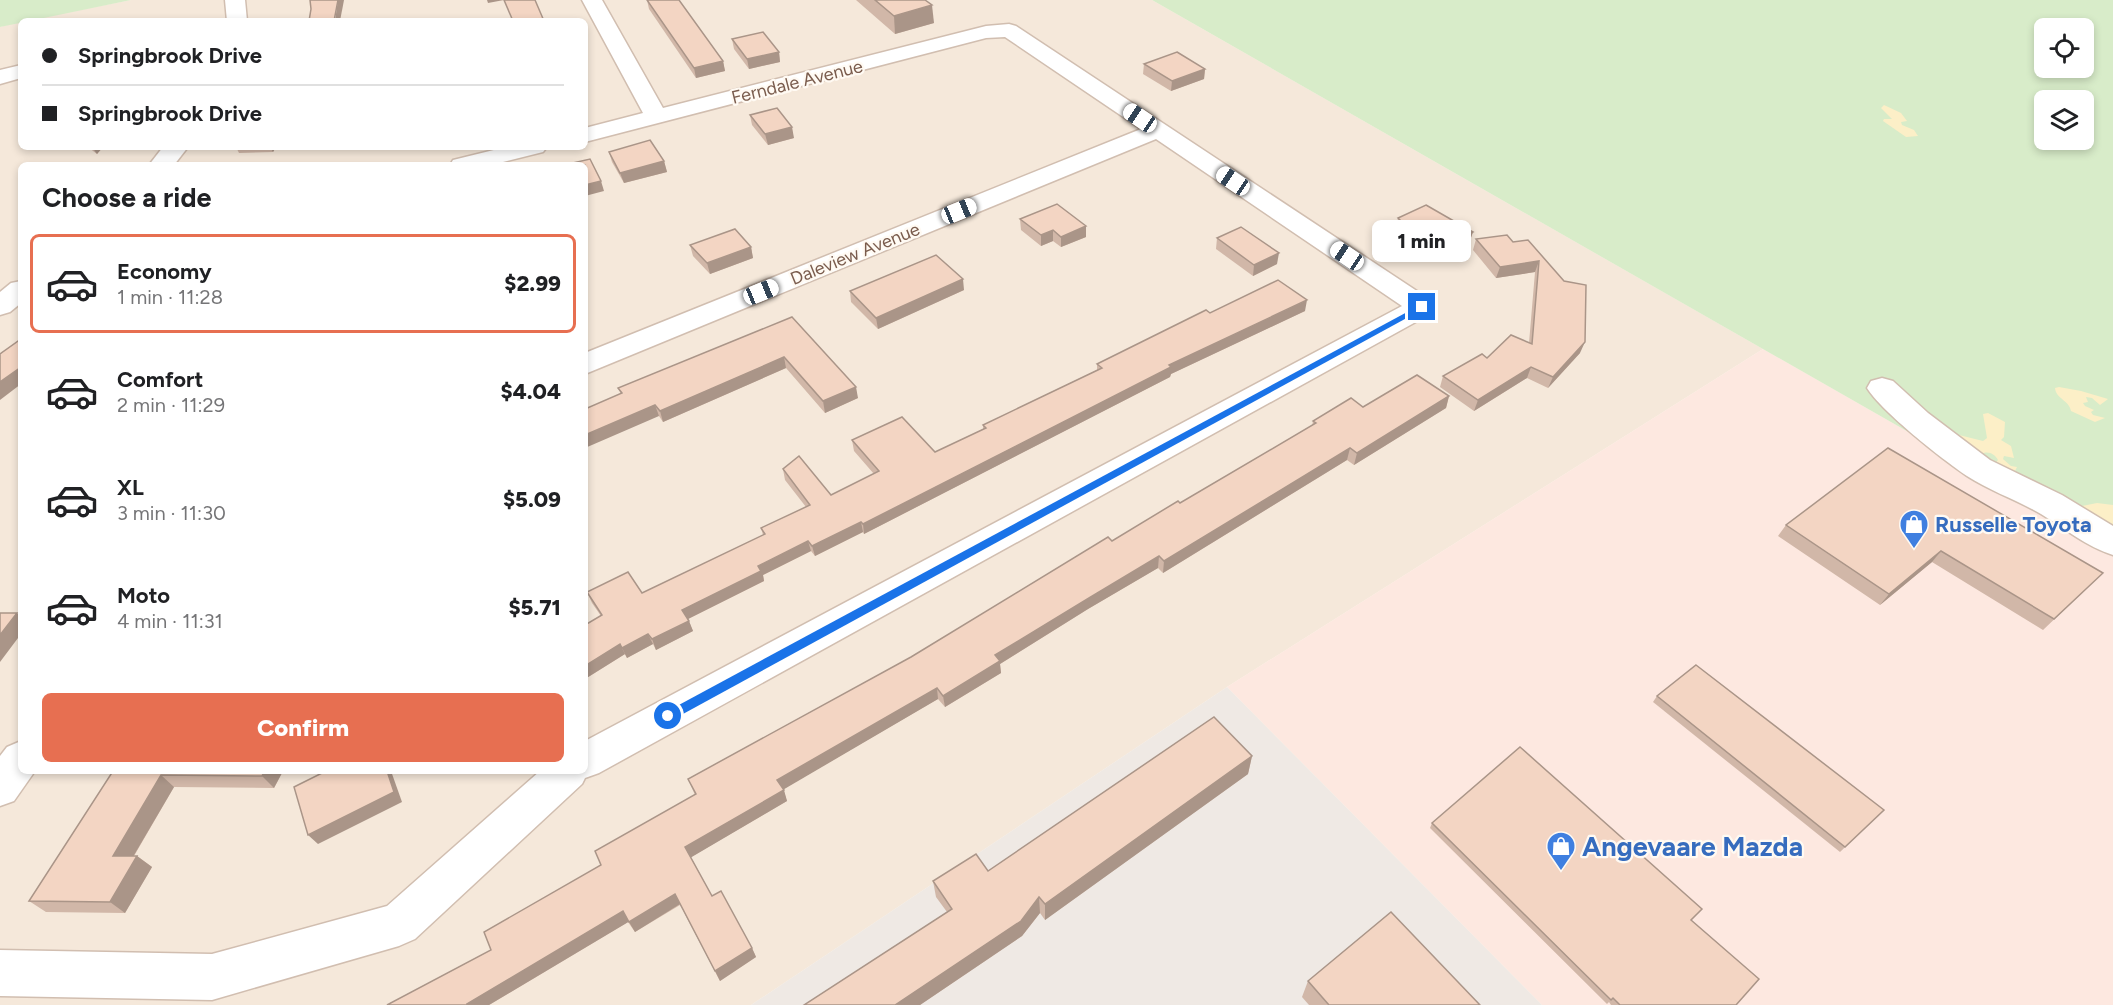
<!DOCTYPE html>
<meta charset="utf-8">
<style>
:root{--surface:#fff;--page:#f2f2f2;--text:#202124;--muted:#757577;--line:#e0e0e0;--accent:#e76f51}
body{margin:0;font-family:Figtree,sans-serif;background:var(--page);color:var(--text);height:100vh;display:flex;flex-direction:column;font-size:22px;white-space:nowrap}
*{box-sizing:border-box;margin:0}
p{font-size:20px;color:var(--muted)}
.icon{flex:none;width:33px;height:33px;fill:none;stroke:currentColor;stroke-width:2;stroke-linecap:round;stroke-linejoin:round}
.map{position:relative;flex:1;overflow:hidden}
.sheet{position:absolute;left:18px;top:162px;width:570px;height:612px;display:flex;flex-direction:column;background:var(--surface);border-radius:9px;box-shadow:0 3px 9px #0003}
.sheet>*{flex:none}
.guide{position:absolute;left:18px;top:18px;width:570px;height:132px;border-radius:9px;box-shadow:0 3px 9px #0003;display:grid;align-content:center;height:132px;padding:0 24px;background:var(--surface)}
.controls{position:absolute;left:2034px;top:18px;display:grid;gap:12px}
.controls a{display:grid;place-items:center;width:60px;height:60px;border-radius:9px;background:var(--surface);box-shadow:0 3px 9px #0003;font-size:30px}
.end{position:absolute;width:27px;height:27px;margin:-14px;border:8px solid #1a73e8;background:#fff;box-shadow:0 0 0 3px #fff}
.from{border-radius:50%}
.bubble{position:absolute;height:42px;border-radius:9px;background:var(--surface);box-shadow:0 3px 9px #0003;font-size:20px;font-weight:800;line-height:42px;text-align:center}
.car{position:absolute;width:18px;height:36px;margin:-18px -9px;border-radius:8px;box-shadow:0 0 4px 2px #0007;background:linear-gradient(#fff 24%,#345 0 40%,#fff 0 76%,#345 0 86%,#fff 0)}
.guide b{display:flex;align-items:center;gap:21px;height:57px;font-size:22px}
.guide b+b{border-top:2px solid var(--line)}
.guide i{width:15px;height:15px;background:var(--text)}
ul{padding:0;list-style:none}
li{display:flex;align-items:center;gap:18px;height:99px;margin:0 12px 9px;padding:0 12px;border:3px solid transparent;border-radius:9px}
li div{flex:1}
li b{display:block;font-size:22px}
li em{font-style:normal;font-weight:800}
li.current{border-color:var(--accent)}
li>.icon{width:54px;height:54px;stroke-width:1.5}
h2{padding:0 24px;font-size:27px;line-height:72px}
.button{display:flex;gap:12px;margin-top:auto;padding:12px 24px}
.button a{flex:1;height:69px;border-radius:9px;background:var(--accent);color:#fff;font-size:24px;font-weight:800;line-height:69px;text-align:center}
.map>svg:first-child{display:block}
.residential{fill:#f5e8da;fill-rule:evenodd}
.commercial{fill:#fde8e0}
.industrial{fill:#efe9e4}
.green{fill:#d8ecc9;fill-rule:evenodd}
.sand{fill:#fcefc7}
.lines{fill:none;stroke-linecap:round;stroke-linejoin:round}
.minor-casing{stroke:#d1beb0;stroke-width:3}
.minor{fill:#fff;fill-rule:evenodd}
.wall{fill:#d1b7a8}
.shaded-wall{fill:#aa9588}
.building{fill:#f3d5c3;stroke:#aa9588;stroke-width:1.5}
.route{fill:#1a73e8}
.labels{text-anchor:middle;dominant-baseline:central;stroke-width:4.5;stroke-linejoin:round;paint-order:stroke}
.far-street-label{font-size:18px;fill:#7a5c4d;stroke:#fffaf3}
.shop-label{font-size:22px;font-weight:bold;fill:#366cbe;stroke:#fffaf3;text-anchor:start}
.near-shop-label{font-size:27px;font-weight:bold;fill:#366cbe;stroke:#fffaf3;text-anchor:start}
</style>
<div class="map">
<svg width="2113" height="1005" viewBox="0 0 2113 1005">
<rect width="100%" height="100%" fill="#fdf6ec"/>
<path class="residential" d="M131,0h1021l611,349 -536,338 -476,318h-751v-978l21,-6v126h564v-126h-562zM21,165h564v606h-564z"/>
<polygon class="commercial" points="1763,349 2113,549 2113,1005 1542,1005 1227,687"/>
<polygon class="industrial" points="1227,687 1542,1005 751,1005"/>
<g class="green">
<polygon points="0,0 131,0 0,27"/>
<path d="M1152,0h961v549zM2044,28h40v40h-40zM2044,100h40v40h-40z"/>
</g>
<g class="sand">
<polygon points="1884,105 1901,113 1907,121 1901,122 1902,125 1914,130 1918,136 1906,137 1883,121 1884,119 1892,119 1881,108"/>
<path d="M2059,387l22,4 27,8 -8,6 -8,-7 -6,-1 2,5 -5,1 2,3 9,4 -3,2 2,3 12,3 -10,4 -24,-11c-2,-11 -15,-12 -16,-23z"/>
<path d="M1988,413l17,9 -1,15 -3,3 10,6 3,12 -10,-2 -1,3 8,7 6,1 -2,4h-4l-16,-7 3,-4c-3,-6 -10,-10 -17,-6l-26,-20 28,7 4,-3 -4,-24z"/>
<polygon points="2097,503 2113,505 2113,524 2102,521 2077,507"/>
</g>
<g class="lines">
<g class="minor-casing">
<g id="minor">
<polygon points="225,0 245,0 247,21 227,21"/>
<polygon points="582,0 602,0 663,108 986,26 1009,24 1016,26 1432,301 1436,307 1432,313 599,773 585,778 582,784 415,939 399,946 212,1000 0,996 0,950 212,954 387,906 540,771 585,771 585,741 1402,306 1156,139 585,374 585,353 1141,129 1005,37 986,38 585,142 585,128 643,113"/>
<polygon points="21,65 21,78 0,84 0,70"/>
<polygon points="163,147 188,147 174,165 149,165"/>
<polygon points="506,147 547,147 543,152 491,165 450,165 453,160"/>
<polygon points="21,281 21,303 10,312 0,315 0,292 11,283"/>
<path d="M1882,378l11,3 35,32 62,47 72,35 51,31v29c-26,-8 -49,-27 -72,-41 -24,-14 -51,-23 -74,-38 -25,-17 -85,-64 -100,-88l4,-7z"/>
<polygon points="21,741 21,771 35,771 14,801 0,806 0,756 7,747"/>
</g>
</g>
<use href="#minor" class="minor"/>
</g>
<g class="wall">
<polygon points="647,0 723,61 725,71 696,78 649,9"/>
<polygon points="856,0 925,0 934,23 895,34"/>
<polygon points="732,39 779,52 780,62 749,69 734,49"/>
<polygon points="1144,64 1205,69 1204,79 1171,91 1143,74"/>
<polygon points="750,115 794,138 768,145 752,125"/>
<polygon points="88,147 103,147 97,154"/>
<polygon points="236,147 276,147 273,152 239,153"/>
<polygon points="609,152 664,161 667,172 624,183 612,162"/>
<polygon points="1398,218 1473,232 1469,243 1437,260 1408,241 1396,229"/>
<polygon points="1020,219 1086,237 1061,247 1053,241 1041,246 1021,230"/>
<polygon points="1217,238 1277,264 1253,276 1216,249"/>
<polygon points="1476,239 1513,242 1528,240 1580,353 1548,388 1527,378 1474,411 1440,387 1443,376 1529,343 1535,272 1496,278 1473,250"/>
<polygon points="690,245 751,247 753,258 710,274 693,256"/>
<polygon points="964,290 878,329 851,302 850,291"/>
<polygon points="1305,311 1171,374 1170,377 864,534 863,532 815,556 811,551 763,575 764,581 688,619 693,631 656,650 653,644 627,658 625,654 585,679 585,625 601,616 592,603 587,592 642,593 763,535 761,528 806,507 785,480 783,469 831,495 874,474 854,451 852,440 935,452 983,429 983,425 1097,370 1097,364 1210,313"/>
<polygon points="792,317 858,398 825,413 786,368 663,422 659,416 621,394 618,388"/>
<polygon points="1449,396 1446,408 1354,465 1347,460 1163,573 1158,568 1088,609 1000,664 1001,673 945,707 938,699 783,789 787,801 691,857 712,896 752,948 756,957 720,981 680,905 635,932 628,922 489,1005 387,1005 491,950 601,865 695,795 688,779 911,657 1112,541 1180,503 1312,426 1313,421 1363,407"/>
<polygon points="1786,525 2103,573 2043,630 1932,562 1880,605 1778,536"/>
<polygon points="1657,696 1884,810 1840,852 1653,702"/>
<polygon points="1252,756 1248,774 1045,920 1040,913 1022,936 920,1005 804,1005 947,912 936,897 933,881 988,871"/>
<polygon points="113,771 283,771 274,788 174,787 134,856 137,856 152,867 125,913 46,912 29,901"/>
<polygon points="1432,823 1691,920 1736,1005 1611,1005 1609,1002 1607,1004 1430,828"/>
<polygon points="1308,981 1480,1005 1309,1005 1302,997"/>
</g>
<g class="shaded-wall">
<polygon points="338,0 344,0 340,21 335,21"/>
<polygon points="487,0 504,0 488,3"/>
<polygon points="932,5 934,23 895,34 894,16"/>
<polygon points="779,52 780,62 749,69 747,59"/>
<polygon points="723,61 725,71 696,78 694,68"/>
<polygon points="1205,69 1204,79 1171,91 1172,81"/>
<polygon points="792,127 794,138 768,145 765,134"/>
<polygon points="92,147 103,147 97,154"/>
<polygon points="270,147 276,147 273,152"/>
<polygon points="664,161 667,172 624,183 620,173"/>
<polygon points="601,181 604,191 585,196 585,185"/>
<polygon points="1086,226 1086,237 1061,247 1061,237"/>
<polygon points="1053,230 1053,241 1041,246 1041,235"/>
<polygon points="1473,232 1469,243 1437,260 1440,249"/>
<polygon points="751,247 753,258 710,274 707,263"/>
<polygon points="1279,253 1277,264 1253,276 1254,265"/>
<polygon points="1539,261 1535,272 1496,278 1500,267"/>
<polygon points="963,279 964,290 878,329 876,318"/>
<polygon points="1307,300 1305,311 1171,374 1170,377 864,534 863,524 1169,365"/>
<polygon points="1585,342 1580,353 1548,388 1553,377"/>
<polygon points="784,357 786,368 663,422 660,411"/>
<polygon points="21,367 21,384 0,400 0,382"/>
<polygon points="1531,367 1527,378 1474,411 1478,400"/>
<polygon points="856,387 858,398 825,413 823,401"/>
<polygon points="1449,396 1446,408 1354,465 1357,453"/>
<polygon points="655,405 659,416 585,448 585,435"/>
<polygon points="1350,448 1347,460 1163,573 1164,561"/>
<polygon points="861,522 863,532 815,556 812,546"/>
<polygon points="808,541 811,551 763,575 764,581 686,620 682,610 758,566"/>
<polygon points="1941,551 1932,562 1880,605 1889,594"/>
<polygon points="1159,556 1158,568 1088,609 1000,664 1001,673 945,707 943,696 995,655 1089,598"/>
<polygon points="17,613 21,617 21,634 0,662 0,635"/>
<polygon points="689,621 693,631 656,650 652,639"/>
<polygon points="648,634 653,644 627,658 622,648"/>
<polygon points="620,644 625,654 585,679 585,666"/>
<polygon points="937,688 938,699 781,791 777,780"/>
<polygon points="1252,756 1248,774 1045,920 1045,904"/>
<polygon points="265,771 283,771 274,788 262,776"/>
<polygon points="387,771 391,771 402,802 318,844 308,835"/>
<polygon points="161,775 174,787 127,867 113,856"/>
<polygon points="784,790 787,801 690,858 685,847"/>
<polygon points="137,856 152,867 125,913 110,902"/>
<polygon points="675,894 680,904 635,932 629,922"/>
<polygon points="1039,897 1040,913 1022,936 920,1005 895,1005"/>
<polygon points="623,911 630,921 489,1005 468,1005 467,1004"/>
<polygon points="752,948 756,957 720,981 715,971"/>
</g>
<g class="building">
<polygon points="310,0 338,0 334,21 338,20 338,21 309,21 311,9"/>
<polygon points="504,0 535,0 544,21 513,21"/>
<polygon points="647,0 679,0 723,61 694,68"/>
<polygon points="875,0 925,0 932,5 894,16"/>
<polygon points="763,32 779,52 747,59 732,39"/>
<polygon points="1177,52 1205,69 1172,81 1144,64"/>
<polygon points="777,108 792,127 765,134 750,115"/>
<polygon points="650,140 664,161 620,173 609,152"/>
<polygon points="590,159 601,181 585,185 585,165 564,165"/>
<polygon points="1057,204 1086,226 1061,237 1053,230 1041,235 1020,219"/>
<polygon points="1426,205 1473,232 1440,249 1410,230 1398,218"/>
<polygon points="1241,227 1279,253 1254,265 1217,238"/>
<polygon points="735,229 751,247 707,263 690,245"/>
<polygon points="1507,235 1513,242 1528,240 1564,281 1586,285 1585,342 1553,377 1531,367 1478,400 1443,376 1482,354 1487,358 1511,335 1532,344 1539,261 1500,267 1476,239"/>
<polygon points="936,255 963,279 876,318 850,291"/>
<polygon points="1278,280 1307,300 1169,365 1171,367 863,524 861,522 812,546 808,541 758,566 761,571 682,610 689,621 652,639 648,634 622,648 620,644 585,666 585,625 602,615 587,592 628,572 642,593 765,534 761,528 810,505 783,469 799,456 831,495 879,471 852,440 902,417 935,452 986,428 983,425 1102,368 1097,364 1206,310 1210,313"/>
<polygon points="792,317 856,387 823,401 784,357 660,411 655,405 585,435 585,409 622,393 618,388"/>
<polygon points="21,339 21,367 0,382 0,354"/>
<polygon points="1417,375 1449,396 1357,453 1350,448 1164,561 1159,556 1089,598 995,655 1000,661 943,696 937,688 777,780 784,790 685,847 712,896 721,891 752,948 715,971 675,894 629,922 623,911 467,1004 468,1005 387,1005 491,950 484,932 601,865 595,851 696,794 688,779 911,657 1108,537 1112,541 1178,501 1180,503 1316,423 1313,421 1351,398 1363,407"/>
<polygon points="1888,448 2103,573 2054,619 1941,551 1889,594 1786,525"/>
<polygon points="0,613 17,613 0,635"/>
<polygon points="1696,665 1884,810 1845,847 1657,696"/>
<polygon points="1214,717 1252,756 1045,904 1039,897 1021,921 895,1005 804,1005 952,909 933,881 976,854 988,871"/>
<polygon points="1520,747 1702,909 1691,920 1759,979 1736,1005 1620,1005 1613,998 1611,1000 1432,823"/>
<polygon points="113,771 265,771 262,776 161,775 113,856 137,856 110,902 29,901"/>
<polygon points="326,771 387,771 394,792 308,835 294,787"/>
<polygon points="1391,912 1480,1005 1329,1005 1308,981"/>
</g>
<polygon class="route" points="1422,304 1425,305 1425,308 672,720 664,720 664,713"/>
<defs>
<g id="shop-pin" transform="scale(1.5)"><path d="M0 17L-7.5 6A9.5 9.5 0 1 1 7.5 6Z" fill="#3f7fe0" stroke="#fffaf3"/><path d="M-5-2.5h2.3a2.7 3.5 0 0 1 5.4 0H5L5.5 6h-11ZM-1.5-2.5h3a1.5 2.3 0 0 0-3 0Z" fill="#fff"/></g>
</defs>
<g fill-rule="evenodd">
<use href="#shop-pin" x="1914" y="524"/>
<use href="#shop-pin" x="1561" y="846"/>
</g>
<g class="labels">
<g class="far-street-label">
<text transform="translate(797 82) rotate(-14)">Ferndale Avenue</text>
<text transform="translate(855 254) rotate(-22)">Daleview Avenue</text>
</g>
<g class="shop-label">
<text x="1935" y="524">Russelle Toyota</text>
</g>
<g class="near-shop-label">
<text x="1582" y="846">Angevaare Mazda</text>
</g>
</g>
</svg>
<div class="controls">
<a><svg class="icon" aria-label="locate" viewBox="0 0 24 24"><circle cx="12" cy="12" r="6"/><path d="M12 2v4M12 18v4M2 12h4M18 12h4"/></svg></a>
<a><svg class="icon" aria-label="layers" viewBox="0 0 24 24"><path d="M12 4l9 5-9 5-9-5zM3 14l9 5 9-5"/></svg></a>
</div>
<i class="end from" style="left:668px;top:716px"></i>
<i class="end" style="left:1422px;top:307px"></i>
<div class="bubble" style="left:1372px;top:220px;width:99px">1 min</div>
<i class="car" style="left:1140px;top:118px;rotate:304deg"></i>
<i class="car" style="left:1233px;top:181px;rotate:304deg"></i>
<i class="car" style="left:959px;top:211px;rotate:68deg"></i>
<i class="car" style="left:1347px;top:256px;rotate:304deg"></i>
<i class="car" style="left:761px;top:292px;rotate:68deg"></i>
<div class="guide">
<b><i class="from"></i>Springbrook Drive</b>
<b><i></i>Springbrook Drive</b>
</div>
<section class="sheet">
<h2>Choose a ride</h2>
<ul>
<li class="current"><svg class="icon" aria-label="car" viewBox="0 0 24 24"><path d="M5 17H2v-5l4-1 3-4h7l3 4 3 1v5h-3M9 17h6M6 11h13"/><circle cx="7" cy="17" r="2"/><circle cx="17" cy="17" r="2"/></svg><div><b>Economy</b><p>1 min · 11:28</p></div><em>$2.99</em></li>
<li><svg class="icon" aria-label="car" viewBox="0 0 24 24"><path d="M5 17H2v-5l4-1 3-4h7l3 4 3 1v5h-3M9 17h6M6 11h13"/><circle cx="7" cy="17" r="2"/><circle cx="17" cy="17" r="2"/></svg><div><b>Comfort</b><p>2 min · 11:29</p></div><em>$4.04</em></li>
<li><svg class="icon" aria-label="car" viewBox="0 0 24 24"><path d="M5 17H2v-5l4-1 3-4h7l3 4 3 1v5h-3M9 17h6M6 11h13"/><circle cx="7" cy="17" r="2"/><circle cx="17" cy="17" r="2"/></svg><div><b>XL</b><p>3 min · 11:30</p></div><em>$5.09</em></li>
<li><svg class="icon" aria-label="car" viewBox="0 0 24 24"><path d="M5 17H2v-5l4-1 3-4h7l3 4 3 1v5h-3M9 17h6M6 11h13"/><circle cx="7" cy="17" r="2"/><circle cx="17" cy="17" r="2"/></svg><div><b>Moto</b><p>4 min · 11:31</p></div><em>$5.71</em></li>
</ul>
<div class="button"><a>Confirm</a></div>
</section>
</div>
